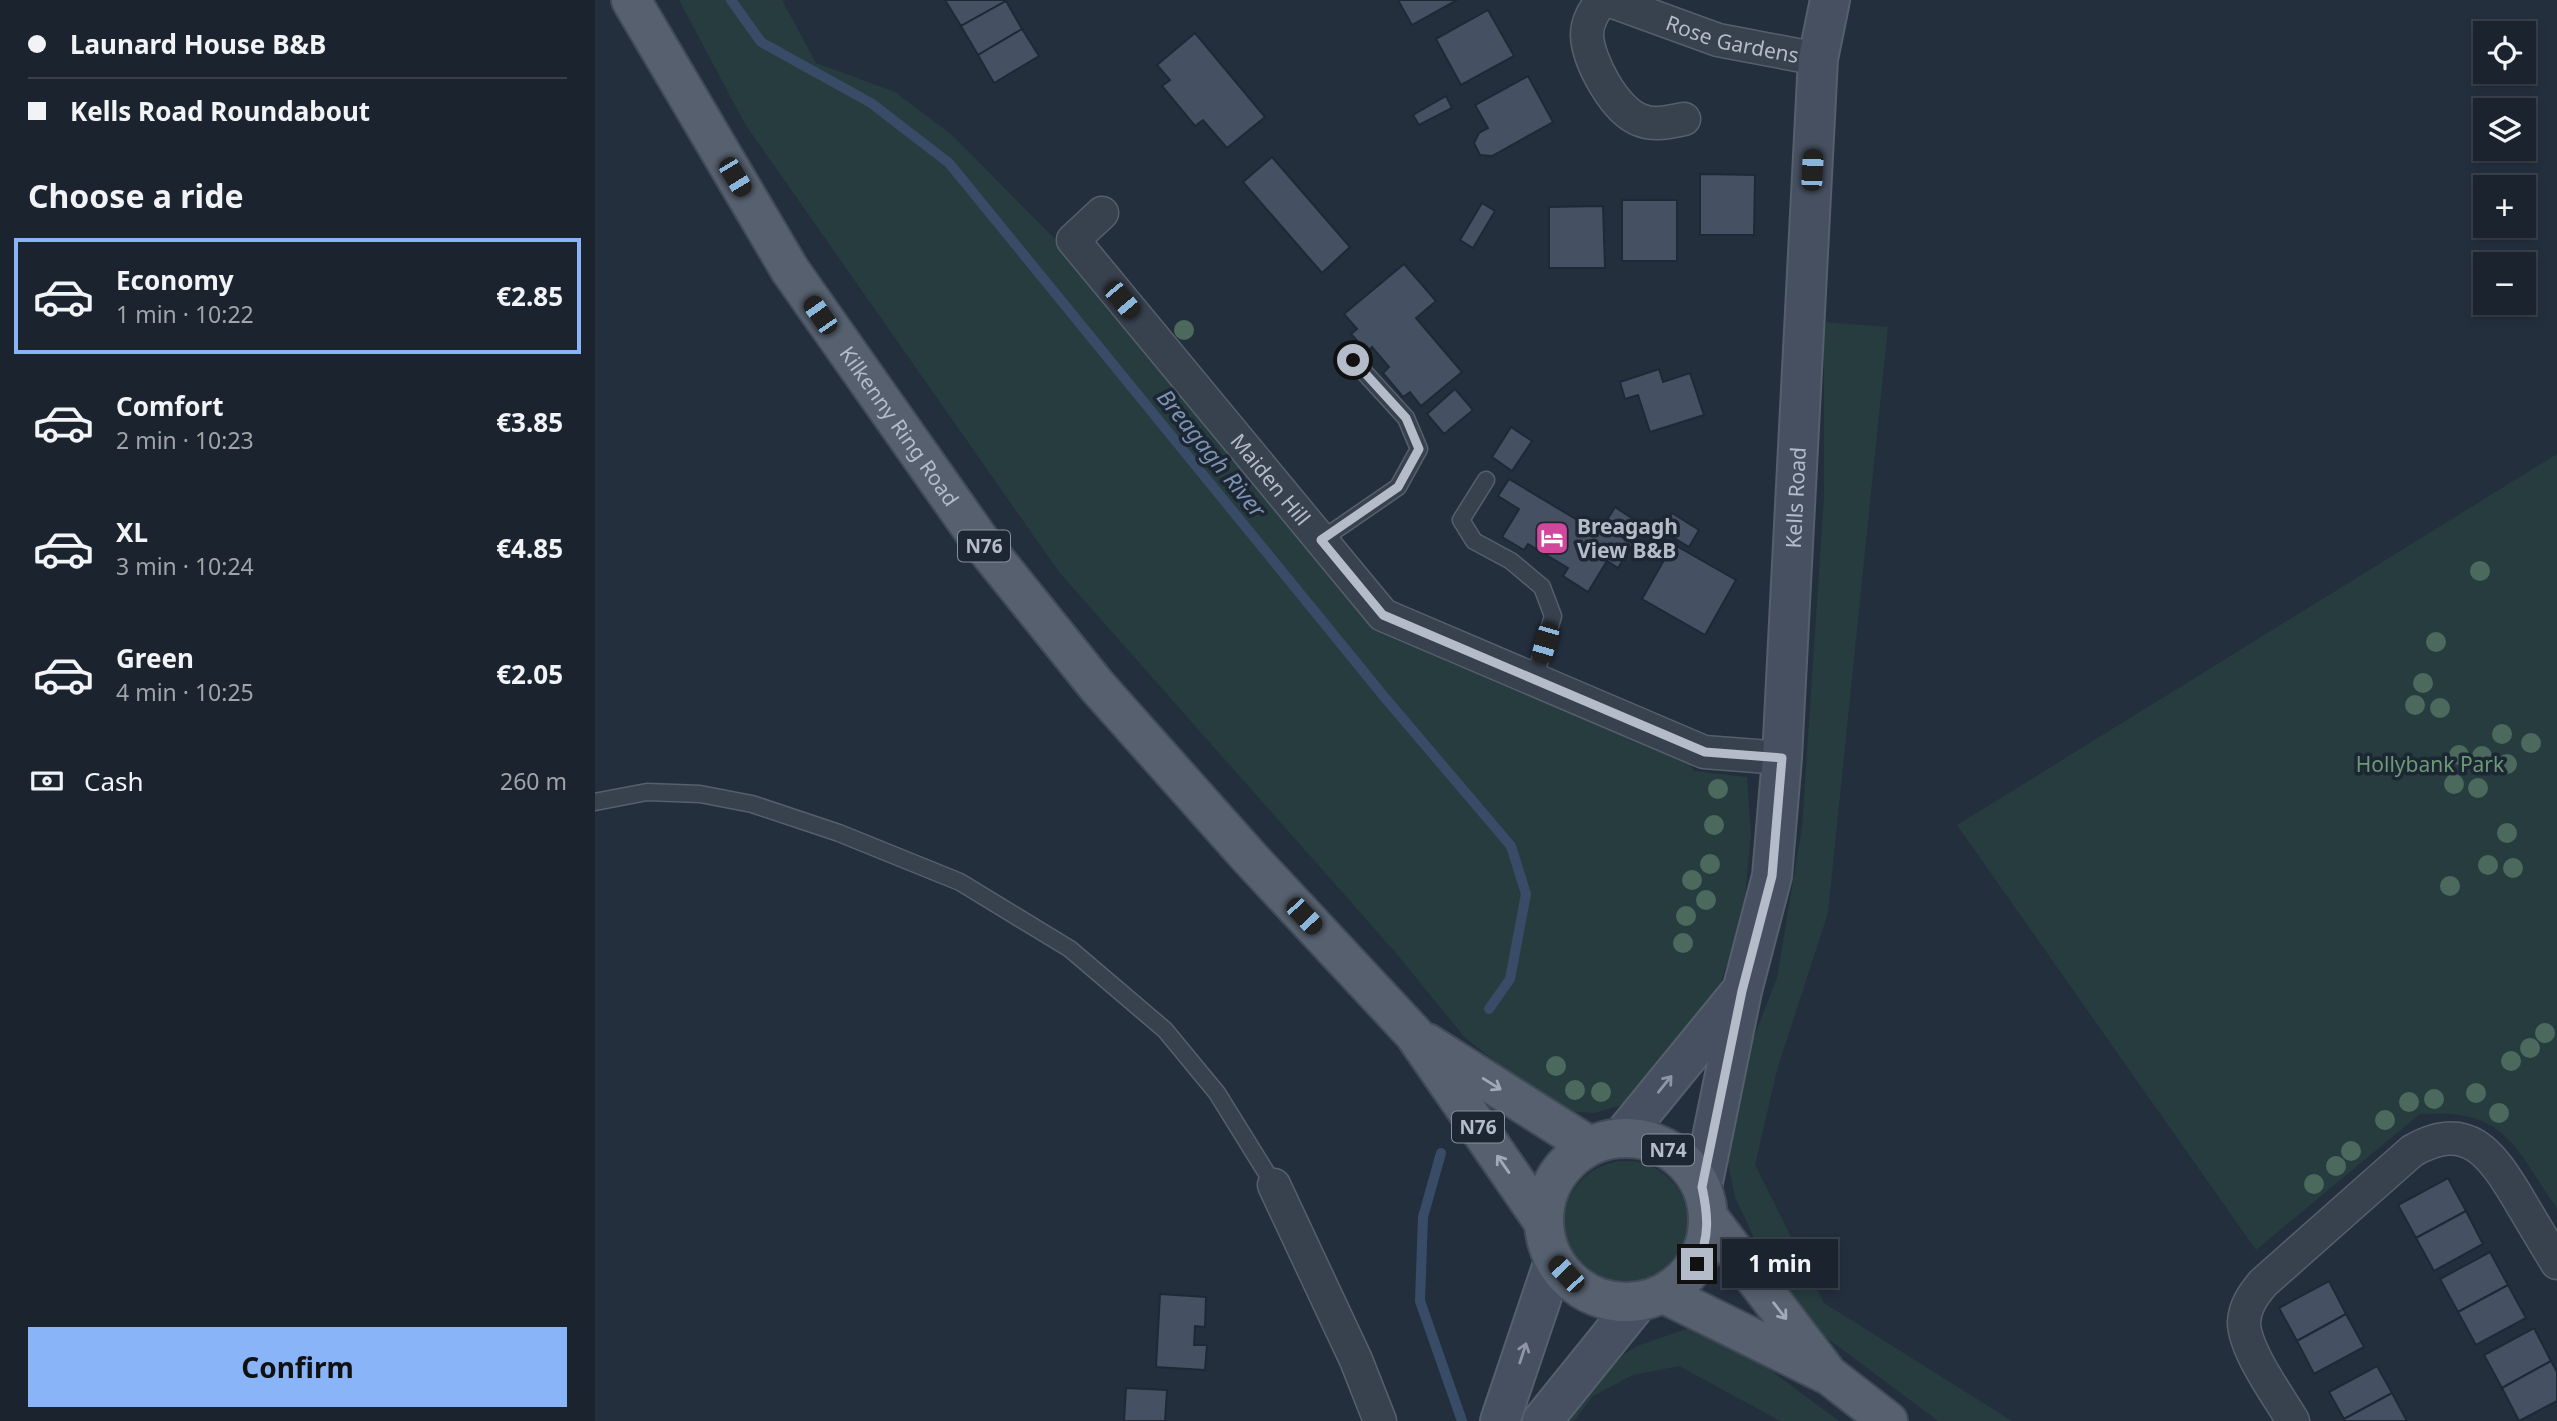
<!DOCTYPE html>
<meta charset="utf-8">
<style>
:root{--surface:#1b232e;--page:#282f3a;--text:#f1f3f6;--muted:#a0a4aa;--line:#39404a;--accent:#8ab4f8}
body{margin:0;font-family:"Noto Sans",sans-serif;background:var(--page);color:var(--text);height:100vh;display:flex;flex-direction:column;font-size:26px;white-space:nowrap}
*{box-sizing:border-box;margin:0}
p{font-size:23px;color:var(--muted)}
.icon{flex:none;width:38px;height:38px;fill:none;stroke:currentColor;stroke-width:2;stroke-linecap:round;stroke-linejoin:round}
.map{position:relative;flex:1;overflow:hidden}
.panel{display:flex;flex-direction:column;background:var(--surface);width:595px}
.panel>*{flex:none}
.hud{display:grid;align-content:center;height:154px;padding:0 28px;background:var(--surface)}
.controls{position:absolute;left:1878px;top:21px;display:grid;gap:14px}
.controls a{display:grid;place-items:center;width:63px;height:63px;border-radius:0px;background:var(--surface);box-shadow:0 4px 10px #0003,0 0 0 2px var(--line);font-size:35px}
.end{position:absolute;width:32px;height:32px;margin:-16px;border:9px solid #b4bcc9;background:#111;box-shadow:0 0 0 4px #111}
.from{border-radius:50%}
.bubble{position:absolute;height:49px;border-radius:0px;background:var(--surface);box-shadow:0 4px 10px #0003,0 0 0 2px var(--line);font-size:23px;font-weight:700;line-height:49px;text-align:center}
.car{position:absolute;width:21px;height:42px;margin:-21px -10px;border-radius:9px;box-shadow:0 0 5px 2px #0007;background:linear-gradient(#222 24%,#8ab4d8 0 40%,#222 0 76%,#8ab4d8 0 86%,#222 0)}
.hud b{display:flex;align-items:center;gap:24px;height:66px;font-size:26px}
.hud b+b{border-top:2px solid var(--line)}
.hud i{width:18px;height:18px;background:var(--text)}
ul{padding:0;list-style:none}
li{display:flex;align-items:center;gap:21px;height:116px;margin:0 14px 10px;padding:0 14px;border:4px solid transparent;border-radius:0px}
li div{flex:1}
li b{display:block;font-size:26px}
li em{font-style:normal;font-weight:700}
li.current{border-color:var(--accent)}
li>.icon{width:63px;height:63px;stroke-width:1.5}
h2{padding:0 28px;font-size:32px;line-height:84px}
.pay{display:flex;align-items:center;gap:18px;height:77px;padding:0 28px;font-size:26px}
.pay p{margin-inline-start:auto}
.primary-button{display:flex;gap:14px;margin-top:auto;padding:14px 28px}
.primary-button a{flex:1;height:80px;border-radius:0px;background:var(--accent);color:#111;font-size:28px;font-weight:700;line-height:80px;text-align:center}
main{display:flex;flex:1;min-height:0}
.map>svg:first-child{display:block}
.green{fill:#263c3f}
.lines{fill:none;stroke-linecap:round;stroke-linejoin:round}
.stream{stroke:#394c67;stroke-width:10}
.building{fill:#455162;stroke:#1f2835;stroke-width:2}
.lane-casing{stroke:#565f6c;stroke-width:19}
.street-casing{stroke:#565f6c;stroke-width:35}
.secondary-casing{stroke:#565f6c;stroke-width:42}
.primary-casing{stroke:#414a57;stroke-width:42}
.lane{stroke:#38414e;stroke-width:16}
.street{stroke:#38414e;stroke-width:32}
.secondary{stroke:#465061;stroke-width:38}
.primary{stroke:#56606e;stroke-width:38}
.tree{fill:#4b6a5d}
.oneway{stroke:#a1aab7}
.oneway2{stroke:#8e96a5}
.route{stroke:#b4bcc9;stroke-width:9}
.labels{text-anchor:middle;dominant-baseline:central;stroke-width:7;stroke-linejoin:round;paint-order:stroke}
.shield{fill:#1d2633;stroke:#878f9c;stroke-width:2}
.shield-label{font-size:19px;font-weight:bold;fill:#b4bcc9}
.street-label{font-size:21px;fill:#b4bcc9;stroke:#1d2633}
.poi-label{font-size:21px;font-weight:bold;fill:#b4bcc9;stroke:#1d2633;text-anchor:start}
.park-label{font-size:21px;fill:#6b9a76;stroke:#1d2633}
.water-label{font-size:23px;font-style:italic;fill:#7c92b1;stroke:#1d2633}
</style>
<main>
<section class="panel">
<div class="hud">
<b><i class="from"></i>Launard House B&amp;B</b>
<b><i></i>Kells Road Roundabout</b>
</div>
<h2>Choose a ride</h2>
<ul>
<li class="current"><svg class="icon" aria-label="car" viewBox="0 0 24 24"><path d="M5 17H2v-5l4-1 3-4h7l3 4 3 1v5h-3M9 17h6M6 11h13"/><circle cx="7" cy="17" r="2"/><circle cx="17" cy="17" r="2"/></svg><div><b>Economy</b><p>1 min · 10:22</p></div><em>€2.85</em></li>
<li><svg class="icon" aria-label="car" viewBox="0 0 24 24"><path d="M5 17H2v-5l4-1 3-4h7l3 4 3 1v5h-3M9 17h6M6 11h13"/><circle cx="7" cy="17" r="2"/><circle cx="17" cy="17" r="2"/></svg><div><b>Comfort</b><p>2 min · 10:23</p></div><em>€3.85</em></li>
<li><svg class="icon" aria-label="car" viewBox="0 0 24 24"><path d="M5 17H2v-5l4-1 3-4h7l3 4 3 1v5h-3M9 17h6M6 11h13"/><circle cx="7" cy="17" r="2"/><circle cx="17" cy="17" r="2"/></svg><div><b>XL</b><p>3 min · 10:24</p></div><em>€4.85</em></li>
<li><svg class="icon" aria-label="car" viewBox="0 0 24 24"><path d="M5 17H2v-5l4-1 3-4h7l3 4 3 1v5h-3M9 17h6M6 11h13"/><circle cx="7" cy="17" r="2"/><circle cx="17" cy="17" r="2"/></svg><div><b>Green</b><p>4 min · 10:25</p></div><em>€2.05</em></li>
</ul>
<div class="pay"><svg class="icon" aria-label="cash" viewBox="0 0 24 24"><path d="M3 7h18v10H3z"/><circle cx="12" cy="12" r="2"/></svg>Cash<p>260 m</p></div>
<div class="primary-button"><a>Confirm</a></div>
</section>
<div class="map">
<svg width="1962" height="1421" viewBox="0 0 1962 1421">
<rect width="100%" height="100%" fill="#242f3e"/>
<g class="green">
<polygon points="84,0 187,0 221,63 300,92 357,135 459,238 770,611 1094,763 1099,771 1152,777 1156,834 1148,919 1117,1008 1045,1100 999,1113 964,1111 870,1038 801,953 464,572 150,124"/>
<polygon points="1229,322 1293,327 1233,913 1182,1070 1160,1165 1229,1303 1417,1421 1343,1421 1216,1326 1170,1261 1140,1197 1129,1145 1133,1103 1182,978 1207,827 1229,497"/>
<path d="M1962,454v755c-42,-62 -51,-101 -137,-95l-164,136 -299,-425z"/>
<circle cx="1031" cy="1223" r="62"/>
<polygon points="1094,1328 1148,1350 1244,1421 1185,1421 1084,1366 1038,1375 998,1396 979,1421 959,1421 996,1375 1042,1346"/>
</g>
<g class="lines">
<g class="stream">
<polyline points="136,0 166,42 276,103 354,163 791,699 916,846 931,894 915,979 894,1009"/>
<polyline points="846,1153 828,1217 825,1301 867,1421"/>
</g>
</g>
<g class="building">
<polygon points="350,0 410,0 411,1 366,26"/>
<polygon points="803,0 862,0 817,25"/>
<polygon points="411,1 427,29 383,55 366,26"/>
<polygon points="893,10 919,56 866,85 841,39"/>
<polygon points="427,29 444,56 399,83 383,55"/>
<polygon points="600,33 670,117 632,148 608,120 600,126 567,86 575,80 562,65"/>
<polygon points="933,76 958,122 897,156 885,155 879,143 884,133 893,128 880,105"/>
<polygon points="851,96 857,108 824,125 818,115"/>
<polygon points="677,157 755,247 727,273 648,182"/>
<polygon points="1105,174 1160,175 1159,235 1105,235"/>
<rect x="1027" y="200" width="55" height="61"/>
<polygon points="887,203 900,211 878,248 865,240"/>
<polygon points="1008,206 1010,268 954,268 954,207"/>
<polygon points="809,264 841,301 821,318 867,372 826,406 815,392 808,397 788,373 794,367 777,347 772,352 756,334 762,329 749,314"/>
<polygon points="1064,369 1068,382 1095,373 1109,415 1055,432 1043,395 1030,399 1025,382"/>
<polygon points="860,389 878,410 849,434 832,414"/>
<polygon points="916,427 937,441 917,471 897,457"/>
<polygon points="914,479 1004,533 1020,507 1038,519 1027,537 1038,544 1023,568 1012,561 993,592 968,576 973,568 933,544 929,550 907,537 924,509 903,496"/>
<polygon points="1077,513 1104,530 1094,547 1066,530"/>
<polygon points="1078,544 1141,580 1110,635 1047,599"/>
<polygon points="1853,1178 1871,1211 1821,1238 1803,1205"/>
<polygon points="1871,1211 1888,1244 1839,1271 1821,1238"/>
<polygon points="1895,1252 1913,1285 1863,1312 1845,1279"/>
<polygon points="1734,1281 1751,1314 1702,1341 1684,1308"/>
<polygon points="1913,1285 1931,1318 1881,1345 1863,1312"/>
<polygon points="565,1294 611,1297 610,1327 600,1326 599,1345 612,1345 610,1370 561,1367"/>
<polygon points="1751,1314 1769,1347 1719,1374 1702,1341"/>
<polygon points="1939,1328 1956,1361 1907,1388 1889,1355"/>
<polygon points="1956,1361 1962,1372 1962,1401 1924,1421 1907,1388"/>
<polygon points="1782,1366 1797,1393 1749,1419 1734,1392"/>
<polygon points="531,1388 572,1390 570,1421 529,1421"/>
<polygon points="1797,1393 1812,1421 1750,1421 1749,1419"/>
</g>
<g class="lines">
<g class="lane-casing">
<g id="lane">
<polyline points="891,480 866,520 879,541 916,561 947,587 958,616 939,680"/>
<polyline points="726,540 803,487 824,449 811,418 758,360"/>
<polyline points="0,802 52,792 105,794 157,804 244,833 365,882 475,949 570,1030 622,1093 679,1185"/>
</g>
</g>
<g class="street-casing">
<g id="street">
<path d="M1007,0c-8,11 -15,21 -15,35 1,26 28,76 53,85 15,6 28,2 44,-1"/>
<path id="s1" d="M1013,0l110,40 100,19"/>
<path id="s2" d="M507,213l-29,27 310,375 321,137 78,6"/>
<polyline points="679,1185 761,1360 785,1421"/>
<path d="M1698,1421c-14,-24 -49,-71 -49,-99 1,-16 9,-27 19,-39l149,-132c55,-32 79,2 106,47 13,22 26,44 39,65"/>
</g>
</g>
<g class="secondary-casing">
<g id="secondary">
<polyline points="1027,1137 1143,995"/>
<path id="s3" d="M1107,1187l40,-196 30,-115 10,-118 36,-699 12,-59"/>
<polyline points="905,1421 959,1261"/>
<polyline points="947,1421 1043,1302"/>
</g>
</g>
<g class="primary-casing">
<g id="primary">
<path id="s4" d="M36,0l159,270 191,272 116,144 153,172 164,176 128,186"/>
<polyline points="832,1043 993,1145"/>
<circle cx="1031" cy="1220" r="82"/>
<polyline points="1114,1218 1229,1369"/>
<polyline points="1069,1294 1235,1376 1293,1421"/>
</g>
</g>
<use href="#lane" class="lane"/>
<use href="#street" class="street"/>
<use href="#secondary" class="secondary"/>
<use href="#primary" class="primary"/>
</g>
<g class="tree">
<circle cx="589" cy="330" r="10"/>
<circle cx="1885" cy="571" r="10"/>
<circle cx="1841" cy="642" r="10"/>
<circle cx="1828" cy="683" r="10"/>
<circle cx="1820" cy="705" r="10"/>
<circle cx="1845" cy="708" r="10"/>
<circle cx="1907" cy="734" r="10"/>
<circle cx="1936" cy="743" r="10"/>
<circle cx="1864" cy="755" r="10"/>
<circle cx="1887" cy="756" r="10"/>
<circle cx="1912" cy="764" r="10"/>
<circle cx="1859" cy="784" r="10"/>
<circle cx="1883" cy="788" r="10"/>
<circle cx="1123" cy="789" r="10"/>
<circle cx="1119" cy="825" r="10"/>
<circle cx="1912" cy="833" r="10"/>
<circle cx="1115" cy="864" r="10"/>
<circle cx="1893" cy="865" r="10"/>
<circle cx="1918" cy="868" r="10"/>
<circle cx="1097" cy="880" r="10"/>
<circle cx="1855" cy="886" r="10"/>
<circle cx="1111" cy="900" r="10"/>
<circle cx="1091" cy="916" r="10"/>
<circle cx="1088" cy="943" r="10"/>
<circle cx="1950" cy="1033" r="10"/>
<circle cx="1935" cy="1048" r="10"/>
<circle cx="1916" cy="1061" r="10"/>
<circle cx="961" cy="1066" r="10"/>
<circle cx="980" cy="1090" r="10"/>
<circle cx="1006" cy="1092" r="10"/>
<circle cx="1881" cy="1093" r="10"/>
<circle cx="1839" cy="1099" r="10"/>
<circle cx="1814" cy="1102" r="10"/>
<circle cx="1904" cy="1113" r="10"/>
<circle cx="1790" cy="1120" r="10"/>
<circle cx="1756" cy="1151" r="10"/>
<circle cx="1741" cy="1166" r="10"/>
<circle cx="1719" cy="1184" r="10"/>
</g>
<defs><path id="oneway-shaft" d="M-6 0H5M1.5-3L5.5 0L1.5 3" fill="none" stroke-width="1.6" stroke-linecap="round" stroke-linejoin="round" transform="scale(1.75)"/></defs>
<g class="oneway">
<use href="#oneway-shaft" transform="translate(897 1084) rotate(32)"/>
<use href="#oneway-shaft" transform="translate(908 1164) rotate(-125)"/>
<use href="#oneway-shaft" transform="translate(1185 1311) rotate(52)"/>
</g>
<g class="oneway2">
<use href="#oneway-shaft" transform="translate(1070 1084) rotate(-51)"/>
<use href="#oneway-shaft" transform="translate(928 1353) rotate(-72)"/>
</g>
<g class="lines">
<path class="route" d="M758,360l53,58 13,31 -21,38 -77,53 62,75 322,137 77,6 -10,118 -30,115 -40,196c6,28 8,50 -5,77"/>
</g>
<defs>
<g id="hotel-square" transform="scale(1.75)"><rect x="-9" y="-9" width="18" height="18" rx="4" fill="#d1479c" stroke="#1d2633"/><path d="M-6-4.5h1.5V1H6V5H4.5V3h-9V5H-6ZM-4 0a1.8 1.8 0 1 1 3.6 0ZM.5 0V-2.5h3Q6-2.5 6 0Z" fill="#fff"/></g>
</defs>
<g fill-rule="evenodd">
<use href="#hotel-square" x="957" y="538"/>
</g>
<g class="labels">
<g class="shield">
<rect x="363" y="530.5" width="52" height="31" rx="5"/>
<rect x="857" y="1111.5" width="52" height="31" rx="5"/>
<rect x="1047" y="1134.5" width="52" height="31" rx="5"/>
</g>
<g class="shield-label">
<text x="389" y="546">N76</text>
<text x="883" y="1127">N76</text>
<text x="1073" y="1150">N74</text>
</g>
<g class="street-label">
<text stroke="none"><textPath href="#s1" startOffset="131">Rose Gardens</textPath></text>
<text stroke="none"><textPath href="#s4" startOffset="504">Kilkenny Ring Road</textPath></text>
<text stroke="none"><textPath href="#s2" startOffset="350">Maiden Hill</textPath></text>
<text stroke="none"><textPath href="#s3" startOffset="698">Kells Road</textPath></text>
</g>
<g class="poi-label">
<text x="982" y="526">Breagagh<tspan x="982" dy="24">View B&amp;B</tspan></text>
</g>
<g class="park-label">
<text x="1835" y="764">Hollybank Park</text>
</g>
<g class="water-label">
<text transform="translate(617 453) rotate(51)">Breagagh River</text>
</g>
</g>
</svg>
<div class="controls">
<a><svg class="icon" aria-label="locate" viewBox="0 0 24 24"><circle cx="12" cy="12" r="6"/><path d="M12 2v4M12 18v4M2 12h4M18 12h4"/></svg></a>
<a><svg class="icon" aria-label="layers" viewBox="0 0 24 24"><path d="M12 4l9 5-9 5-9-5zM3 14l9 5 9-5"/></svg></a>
<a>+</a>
<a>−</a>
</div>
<i class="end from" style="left:758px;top:360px"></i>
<i class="end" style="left:1102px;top:1264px"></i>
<div class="bubble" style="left:1127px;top:1239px;width:116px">1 min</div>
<i class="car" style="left:1217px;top:170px;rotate:3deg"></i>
<i class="car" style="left:140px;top:177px;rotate:149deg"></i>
<i class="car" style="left:527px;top:300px;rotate:140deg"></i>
<i class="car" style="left:225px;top:315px;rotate:325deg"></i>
<i class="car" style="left:950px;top:643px;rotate:196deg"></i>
<i class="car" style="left:709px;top:916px;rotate:137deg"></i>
<i class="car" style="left:971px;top:1274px;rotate:317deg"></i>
</div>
</main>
